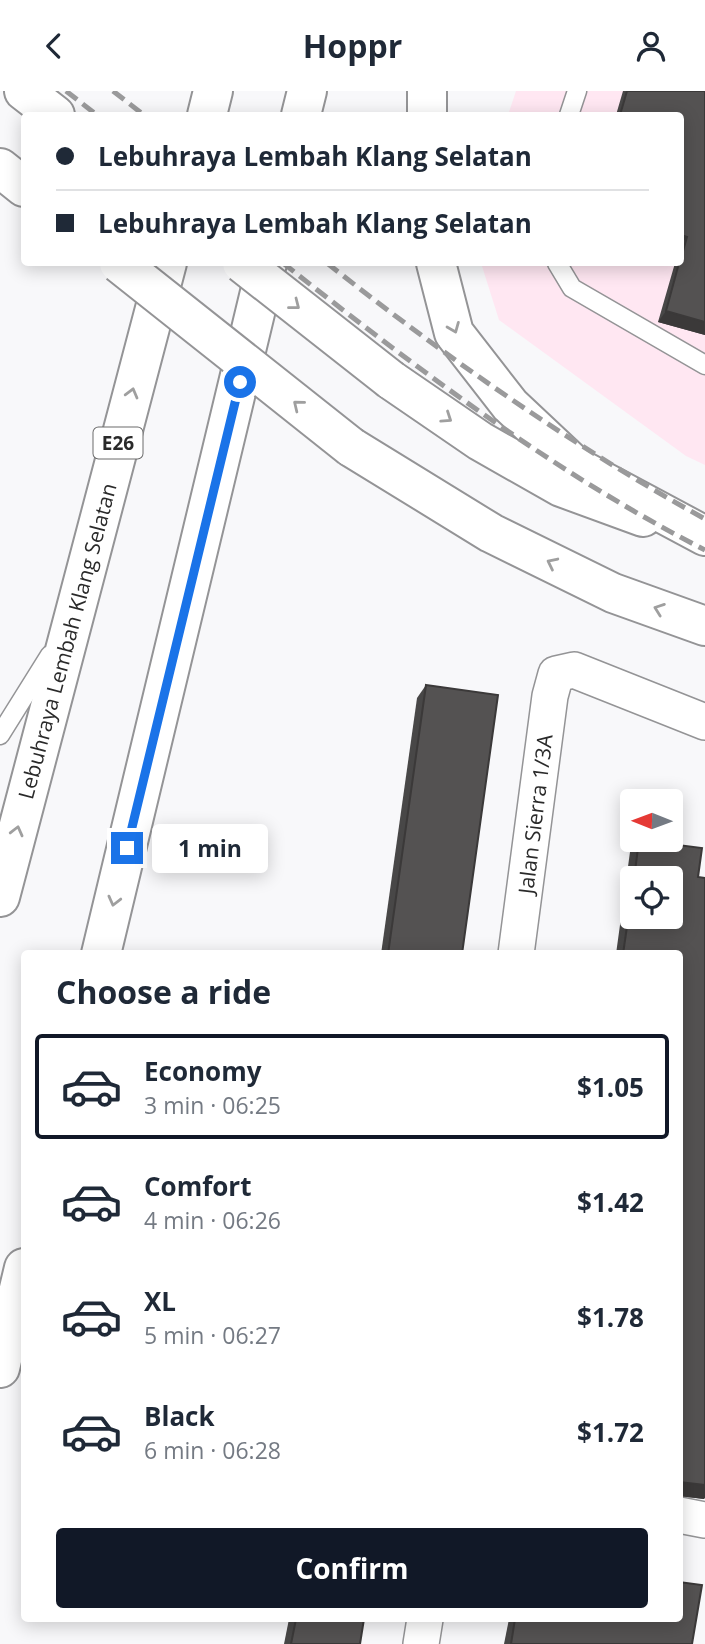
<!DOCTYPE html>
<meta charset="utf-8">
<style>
:root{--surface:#fff;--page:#f2f2f3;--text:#1f2937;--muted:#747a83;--line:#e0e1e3;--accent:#111827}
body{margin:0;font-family:"Open Sans",sans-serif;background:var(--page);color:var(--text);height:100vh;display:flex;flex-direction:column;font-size:26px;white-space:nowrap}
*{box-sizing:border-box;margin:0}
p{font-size:23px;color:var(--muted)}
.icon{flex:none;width:38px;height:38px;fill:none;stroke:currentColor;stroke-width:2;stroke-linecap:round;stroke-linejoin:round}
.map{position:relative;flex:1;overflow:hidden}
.side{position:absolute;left:21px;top:859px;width:662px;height:672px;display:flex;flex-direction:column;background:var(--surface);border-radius:7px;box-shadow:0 4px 18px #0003}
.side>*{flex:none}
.banner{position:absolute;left:21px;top:21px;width:663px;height:154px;border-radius:7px;box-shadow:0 4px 18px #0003;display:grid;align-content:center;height:154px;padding:0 35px;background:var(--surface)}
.needle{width:46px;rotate:271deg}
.controls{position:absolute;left:620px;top:698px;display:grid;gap:14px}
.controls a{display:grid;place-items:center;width:63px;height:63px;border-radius:7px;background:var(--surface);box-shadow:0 4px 18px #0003;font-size:35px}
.end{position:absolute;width:32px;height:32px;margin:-16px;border:9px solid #1a73e8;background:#fff;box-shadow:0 0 0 4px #fff}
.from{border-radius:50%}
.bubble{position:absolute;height:49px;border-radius:7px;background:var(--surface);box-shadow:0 4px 18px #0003;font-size:23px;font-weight:700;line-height:49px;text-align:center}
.banner b{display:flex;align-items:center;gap:24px;height:66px;font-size:26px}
.banner b+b{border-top:2px solid var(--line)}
.banner i{width:18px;height:18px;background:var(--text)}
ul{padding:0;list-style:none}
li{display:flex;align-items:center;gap:21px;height:105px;margin:0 14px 10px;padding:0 21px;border:4px solid transparent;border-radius:7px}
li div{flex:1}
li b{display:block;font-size:26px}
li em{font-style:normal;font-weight:700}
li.current{border-color:var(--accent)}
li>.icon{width:63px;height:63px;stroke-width:1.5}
h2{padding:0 35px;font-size:32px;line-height:84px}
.button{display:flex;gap:14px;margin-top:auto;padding:14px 35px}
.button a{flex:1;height:80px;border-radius:7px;background:var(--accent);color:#fff;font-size:28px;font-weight:700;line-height:80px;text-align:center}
header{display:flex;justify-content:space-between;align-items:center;height:91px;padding:0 35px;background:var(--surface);font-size:32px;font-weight:700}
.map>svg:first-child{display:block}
.commercial{fill:#ffe7f2}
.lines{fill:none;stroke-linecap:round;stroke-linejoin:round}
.lane-casing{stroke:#949496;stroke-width:21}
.street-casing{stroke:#949496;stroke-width:38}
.secondary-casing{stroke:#949496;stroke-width:42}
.highway-casing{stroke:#949496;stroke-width:42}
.lane{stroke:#fff;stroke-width:18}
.street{stroke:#fff;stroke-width:35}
.secondary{stroke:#fff;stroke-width:38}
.highway{stroke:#fff;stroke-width:38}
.rail{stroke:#9a9a9b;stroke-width:5;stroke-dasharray:14 7;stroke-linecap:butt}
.secondary-bridge-casing{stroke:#949496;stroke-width:42;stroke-linecap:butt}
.secondary-bridge{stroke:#fff;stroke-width:38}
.wall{fill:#484747;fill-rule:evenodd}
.shaded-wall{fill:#3b3939}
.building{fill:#545252;stroke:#3b3939;stroke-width:2}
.oneway{stroke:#9f9f9f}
.route{stroke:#1a73e8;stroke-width:9}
.labels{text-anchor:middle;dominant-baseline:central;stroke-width:7;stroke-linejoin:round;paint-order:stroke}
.shield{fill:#fff;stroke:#6a6a6a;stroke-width:2}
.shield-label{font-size:19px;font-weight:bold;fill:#2a2a2a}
.street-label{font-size:21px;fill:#2a2a2a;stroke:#fff}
</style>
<header><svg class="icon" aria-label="back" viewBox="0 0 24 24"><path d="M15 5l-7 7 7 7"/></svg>Hoppr<svg class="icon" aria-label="person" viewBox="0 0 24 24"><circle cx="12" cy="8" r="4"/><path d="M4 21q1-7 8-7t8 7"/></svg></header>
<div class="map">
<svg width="705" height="1553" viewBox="0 0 705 1553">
<rect width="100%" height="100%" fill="#f8f8fa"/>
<polygon class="commercial" points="516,0 705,0 705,374 686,365 499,229 481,172 681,172 681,24 508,24"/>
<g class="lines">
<g class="lane-casing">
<g id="lane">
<polyline points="569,24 577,0"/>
<polyline points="557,172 572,197 705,274"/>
<polyline points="0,644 50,564"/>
</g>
</g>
<g class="street-casing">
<g id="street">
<polyline points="516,863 550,605 556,583 574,579 705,631"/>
<polyline points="679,1424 705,1429"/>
<polyline points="421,1553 425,1528"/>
</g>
</g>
<g class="secondary-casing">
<g id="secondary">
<polyline points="24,0 55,24"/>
<polyline points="0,77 24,96"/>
<polyline points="391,289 480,350 561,396 643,426"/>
<polyline points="351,356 491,442 613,502 705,535"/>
</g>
</g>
<g class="highway-casing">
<g id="highway">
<polyline points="427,0 427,24"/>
<polyline points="207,24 213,0"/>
<polyline points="301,24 307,0"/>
<polyline points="436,172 454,242 510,314 576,376 705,445"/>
<polyline points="0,806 167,172"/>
<polyline points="101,863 267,172"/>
<polyline points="0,1277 24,1177"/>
</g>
</g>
<use href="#lane" class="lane"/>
<use href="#street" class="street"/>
<use href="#secondary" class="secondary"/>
<use href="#highway" class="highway"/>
<g class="rail">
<polyline points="66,0 97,24"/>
<polyline points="113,0 144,24"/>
<path d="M283,172c133,105 270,209 422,287"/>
<path d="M327,172c120,95 244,182 378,256"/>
</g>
<g class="secondary-bridge-casing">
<g id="secondary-bridge">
<polyline points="119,172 351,356"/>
<polyline points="242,172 391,289"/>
</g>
</g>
<use href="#secondary-bridge" class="secondary-bridge"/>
</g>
<g class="wall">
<polygon points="623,0 705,0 705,244 658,231 675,172 681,172 681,24 616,24"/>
<polygon points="426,594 462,863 381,863 417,607"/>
<path d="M639,749l59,37 7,1 -1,621 -25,-3v-542h-63l14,-102zM632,788h38l-38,38z"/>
<polygon points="289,1528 364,1528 360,1553 284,1553"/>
<polygon points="509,1528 679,1528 692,1553 504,1553"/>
</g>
<g class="shaded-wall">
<polygon points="681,144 687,146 681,154"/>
<polygon points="666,220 705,231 705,244 658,231"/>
<polygon points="679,1391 705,1394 705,1407 704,1408 679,1405"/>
</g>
<g class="building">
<polygon points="627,0 705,0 705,231 666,220 679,172 681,172 681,167 687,146 681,144 681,24 620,24"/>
<polygon points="426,594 498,604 462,863 388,863"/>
<polygon points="639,749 702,757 698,786 705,787 705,1394 679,1391 679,863 623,863 632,801 632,826 670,826 670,788 634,788"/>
<polygon points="679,1491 702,1494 692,1553 511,1553 515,1528 679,1528"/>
<polygon points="296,1528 364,1528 360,1553 291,1553"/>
</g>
<defs><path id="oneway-chevron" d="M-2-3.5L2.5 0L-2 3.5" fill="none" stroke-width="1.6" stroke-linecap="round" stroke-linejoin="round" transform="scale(1.75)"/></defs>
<g class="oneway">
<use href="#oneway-chevron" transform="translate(295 214) rotate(38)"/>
<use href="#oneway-chevron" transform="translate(454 237) rotate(68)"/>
<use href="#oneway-chevron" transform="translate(132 302) rotate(-75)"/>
<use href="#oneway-chevron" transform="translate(298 314) rotate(-141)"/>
<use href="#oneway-chevron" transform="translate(447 327) rotate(34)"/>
<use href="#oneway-chevron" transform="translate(552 472) rotate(-154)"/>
<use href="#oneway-chevron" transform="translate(659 518) rotate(-160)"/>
<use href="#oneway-chevron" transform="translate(17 740) rotate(-76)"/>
<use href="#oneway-chevron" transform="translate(114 810) rotate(104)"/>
</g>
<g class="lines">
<polyline class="route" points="127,757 240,291"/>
</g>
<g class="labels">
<rect class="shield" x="93.5" y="336.5" width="49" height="31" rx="5"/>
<g class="shield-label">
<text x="118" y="352">E26</text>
</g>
<g class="street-label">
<text transform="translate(67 550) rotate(-75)">Lebuhraya Lembah Klang Selatan</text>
<text transform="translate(535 723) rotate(-83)">Jalan Sierra 1/3A</text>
</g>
</g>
</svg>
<div class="controls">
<a><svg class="needle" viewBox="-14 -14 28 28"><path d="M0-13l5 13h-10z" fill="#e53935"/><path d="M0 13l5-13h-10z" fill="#747a83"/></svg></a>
<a><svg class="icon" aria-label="locate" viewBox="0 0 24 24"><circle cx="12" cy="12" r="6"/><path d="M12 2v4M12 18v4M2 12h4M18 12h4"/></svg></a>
</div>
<i class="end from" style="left:240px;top:291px"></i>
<i class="end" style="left:127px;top:757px"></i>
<div class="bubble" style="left:152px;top:733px;width:116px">1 min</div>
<div class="banner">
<b><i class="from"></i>Lebuhraya Lembah Klang Selatan</b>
<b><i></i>Lebuhraya Lembah Klang Selatan</b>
</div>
<section class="side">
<h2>Choose a ride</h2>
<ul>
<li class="current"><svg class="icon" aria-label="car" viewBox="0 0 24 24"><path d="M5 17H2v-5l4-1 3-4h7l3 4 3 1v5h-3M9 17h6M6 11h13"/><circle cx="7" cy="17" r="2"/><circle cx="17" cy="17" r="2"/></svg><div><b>Economy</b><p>3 min · 06:25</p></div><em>$1.05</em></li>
<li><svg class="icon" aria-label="car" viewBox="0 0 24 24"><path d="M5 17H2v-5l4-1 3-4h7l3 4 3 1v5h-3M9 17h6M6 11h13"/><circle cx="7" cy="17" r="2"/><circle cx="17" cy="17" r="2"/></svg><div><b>Comfort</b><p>4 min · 06:26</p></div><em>$1.42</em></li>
<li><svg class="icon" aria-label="car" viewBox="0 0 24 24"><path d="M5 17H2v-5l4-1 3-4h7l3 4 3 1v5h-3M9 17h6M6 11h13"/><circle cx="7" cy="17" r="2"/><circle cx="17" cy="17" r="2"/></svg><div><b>XL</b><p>5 min · 06:27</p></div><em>$1.78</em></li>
<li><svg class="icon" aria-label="car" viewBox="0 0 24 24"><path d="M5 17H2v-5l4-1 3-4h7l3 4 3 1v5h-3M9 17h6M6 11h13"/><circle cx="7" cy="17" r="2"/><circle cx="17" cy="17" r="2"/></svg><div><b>Black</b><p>6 min · 06:28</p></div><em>$1.72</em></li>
</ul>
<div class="button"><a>Confirm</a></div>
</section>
</div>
